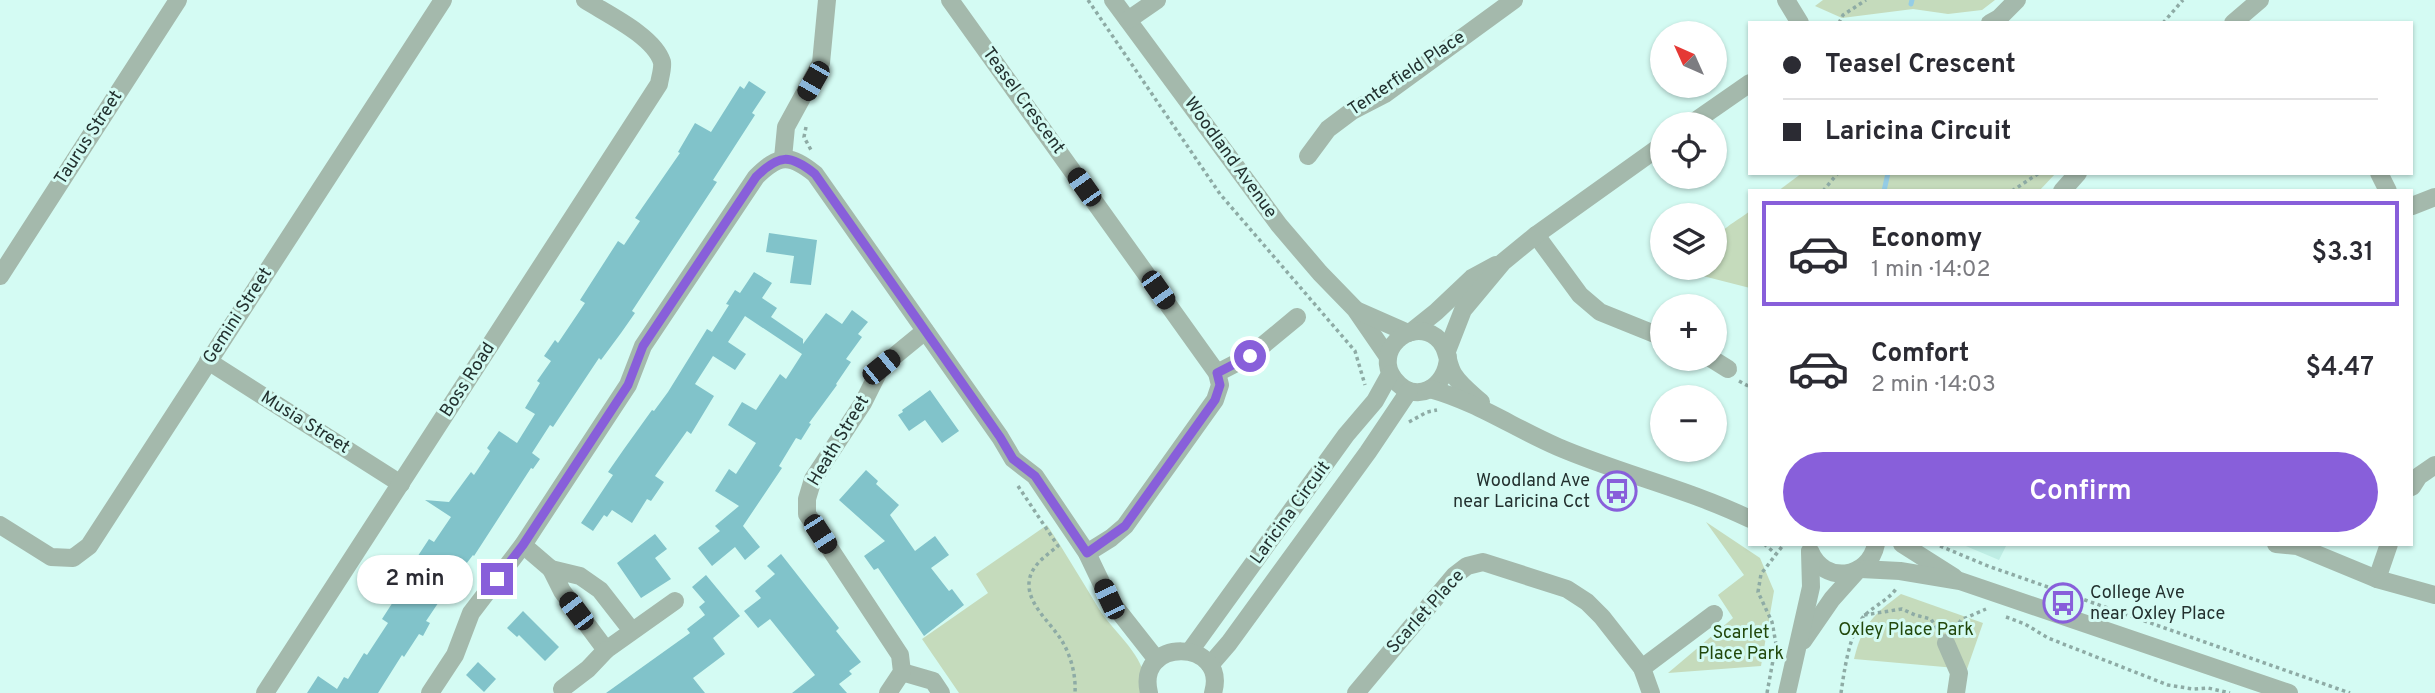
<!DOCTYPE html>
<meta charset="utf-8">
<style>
:root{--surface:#fff;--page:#f7f7f7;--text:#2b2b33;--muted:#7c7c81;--line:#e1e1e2;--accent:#885fda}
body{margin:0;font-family:Overpass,sans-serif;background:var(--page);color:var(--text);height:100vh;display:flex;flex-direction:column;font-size:26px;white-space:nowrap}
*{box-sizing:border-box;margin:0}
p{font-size:23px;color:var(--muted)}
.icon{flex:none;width:38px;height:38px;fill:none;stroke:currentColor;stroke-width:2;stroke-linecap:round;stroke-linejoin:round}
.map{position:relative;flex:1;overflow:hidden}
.side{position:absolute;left:1748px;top:189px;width:665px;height:357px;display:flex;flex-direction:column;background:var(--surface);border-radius:0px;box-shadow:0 2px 5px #0004}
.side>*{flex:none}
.guide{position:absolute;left:1748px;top:21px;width:665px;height:154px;border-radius:0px;box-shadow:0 2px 5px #0004;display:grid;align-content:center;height:154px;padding:0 35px;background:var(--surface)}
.needle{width:46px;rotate:315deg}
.buttons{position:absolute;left:1650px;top:21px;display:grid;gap:14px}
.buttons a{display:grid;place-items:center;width:77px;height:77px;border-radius:50%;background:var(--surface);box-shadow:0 2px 5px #0004;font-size:35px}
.end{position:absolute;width:32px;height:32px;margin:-16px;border:9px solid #885fda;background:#fff;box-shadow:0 0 0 4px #fff}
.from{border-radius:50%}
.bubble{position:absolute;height:49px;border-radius:24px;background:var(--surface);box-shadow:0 2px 5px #0004;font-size:23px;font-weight:600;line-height:49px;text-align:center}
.car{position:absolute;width:21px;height:42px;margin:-21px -10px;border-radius:9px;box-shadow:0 0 5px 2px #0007;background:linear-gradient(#222 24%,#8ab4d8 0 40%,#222 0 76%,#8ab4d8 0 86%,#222 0)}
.guide b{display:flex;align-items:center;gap:24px;height:66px;font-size:26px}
.guide b+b{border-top:2px solid var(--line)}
.guide i{width:18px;height:18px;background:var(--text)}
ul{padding:12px 0 0;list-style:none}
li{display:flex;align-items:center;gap:21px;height:105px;margin:0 14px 10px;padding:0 21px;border:4px solid transparent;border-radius:0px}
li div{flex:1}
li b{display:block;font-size:26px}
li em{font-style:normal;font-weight:600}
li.selected{border-color:var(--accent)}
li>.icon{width:63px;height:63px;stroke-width:1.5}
.button{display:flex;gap:14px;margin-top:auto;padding:14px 35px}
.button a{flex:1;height:80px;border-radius:42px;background:var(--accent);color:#fff;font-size:28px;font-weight:600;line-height:80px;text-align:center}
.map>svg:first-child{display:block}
.built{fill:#bfeee5}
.green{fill:#c5dbbc}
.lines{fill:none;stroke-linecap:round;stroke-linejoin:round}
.stream{stroke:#95cde6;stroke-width:5}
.building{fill:#81c3ca}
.path{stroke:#8eaba5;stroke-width:3.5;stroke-dasharray:3.5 3.5;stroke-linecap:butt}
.minor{stroke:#a4b9ac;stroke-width:18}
.route{stroke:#885fda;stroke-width:9}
.labels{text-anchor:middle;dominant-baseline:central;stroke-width:6;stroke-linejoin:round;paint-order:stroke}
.street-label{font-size:18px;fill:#23312f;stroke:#d4fbf3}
.poi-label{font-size:18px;fill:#23312f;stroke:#d4fbf3;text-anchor:end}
.park-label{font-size:18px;fill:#22480c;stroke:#d4fbf3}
</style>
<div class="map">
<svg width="2435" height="693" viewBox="0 0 2435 693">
<rect width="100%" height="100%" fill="#d4fbf3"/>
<polygon class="built" points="1961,544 2007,544 1999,560"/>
<g class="green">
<polygon points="1823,0 1995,0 1982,10 1948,14 1913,9 1842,18 1815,6"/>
<polygon points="1802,173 2056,173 2039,191 1778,191"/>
<path d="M1750,211v77l-51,-13 3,-7h13c0,-40 5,-35 35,-57z"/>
<polygon points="1706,522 1760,558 1774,591 1761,666 1668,673 1733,618 1718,595 1744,575"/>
<path d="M1047,525c18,27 35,56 52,84 17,27 51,49 46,84h-186l-37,-54 66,-46 -12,-19z"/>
<path d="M1901,594l82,29 -16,46 -113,-10c8,-34 20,-45 47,-65z"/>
</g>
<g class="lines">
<g class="stream">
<polyline points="1911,4 1912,0"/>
<polyline points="1884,191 1888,173"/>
</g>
</g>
<g class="building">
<polygon points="749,81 766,92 752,113 755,115 713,180 717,182 632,311 635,313 621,333 601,360 599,358 553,427 550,425 532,453 540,459 533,469 531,468 474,556 473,555 453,581 426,621 430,623 423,636 419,634 404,657 402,655 378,693 307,693 318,676 337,689 344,677 348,679 364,653 367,655 388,623 382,619 402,588 396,584 407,566 410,568 429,539 434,542 451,517 425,500 449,502 471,472 474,475 490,451 487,448 499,431 517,443 535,414 525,408 540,383 537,381 551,361 544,356 555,340 558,343 585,303 580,300 618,241 624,245 640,221 635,218 680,153 678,152 695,123 711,132 740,86 744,89"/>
<polygon points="769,233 817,240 811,285 790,283 794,256 766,252"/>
<polygon points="754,272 772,283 762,298 777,308 771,317 803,339 803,344 826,313 842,324 852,310 868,322 858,334 862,337 846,359 851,362 836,384 837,385 809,423 811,424 801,440 796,438 779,466 782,468 743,526 760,547 745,560 735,547 712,566 698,548 720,531 715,526 739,506 715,491 729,469 736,474 756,443 728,425 742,402 756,410 780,374 786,379 802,354 745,316 728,342 746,354 735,370 713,356 695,384 714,396 691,434 687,431 655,476 664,482 651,501 647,499 632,523 612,510 607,517 604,515 593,531 581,523 613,475 608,472 624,449 652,410 654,411 668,392 707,329 712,332 729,305 726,304 735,290 740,293"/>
<polygon points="930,390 959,431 942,443 925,420 909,431 898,415 903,412 902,410"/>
<polygon points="866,470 878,481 876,484 899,505 890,515 915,551 935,536 949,555 931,568 949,591 952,589 964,605 924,636 878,568 874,570 864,556 885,541 839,500"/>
<polygon points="655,534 667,549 655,558 671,579 641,598 617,563"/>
<polygon points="781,554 839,628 836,631 861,662 849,671 852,674 839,684 847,693 792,693 815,675 770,619 758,628 744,611 761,598 755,591 775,574 767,566"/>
<polygon points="706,575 740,616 713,638 725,654 693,678 705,693 606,693 690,633 687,629 705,615 699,607 705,602 692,587"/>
<polygon points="523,611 559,647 545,661 519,635 517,637 507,628"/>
<polygon points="478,662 496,679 484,692 466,675"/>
</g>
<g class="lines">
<g class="path">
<polyline points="1088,0 1220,194 1355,351 1365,385"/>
<polyline points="1839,23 1843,15 1866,0"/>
<polyline points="2163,23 2183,0"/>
<polyline points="806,127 804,137 811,150"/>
<polyline points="1823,191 1838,173"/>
<polyline points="2012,191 2039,173"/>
<polyline points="1739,381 1750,387"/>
<polyline points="1409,422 1427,412 1437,410"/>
<path d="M1018,486l40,60c-10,8 -22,16 -27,28 -10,26 19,47 31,67 9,15 14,34 13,52"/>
<polyline points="1764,544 1776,554"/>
<polyline points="1940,546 1988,566 2350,693"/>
<polyline points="1864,615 1902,609 1915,615 1931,619 1938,631"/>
<polyline points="2006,617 2025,624 2048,638 2168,685 2193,689 2208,688 2230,693"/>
<polyline points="1955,629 1961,620 1986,609"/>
<polyline points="1767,693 1776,644 1772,622 1758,592 1761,574 1784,544"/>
<path d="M1841,693c3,-21 9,-65 25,-79 10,-9 22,-14 30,-25"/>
</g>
<g class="minor">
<polyline points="950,0 1217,373 1220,385 1215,400 1125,526 1111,538 1087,553"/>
<polyline points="1113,0 1279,225 1320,273 1355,309 1388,357"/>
<polyline points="1786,0 1800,23"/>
<polyline points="1128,20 1157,0"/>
<polyline points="1990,23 1999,18 2017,0"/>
<polyline points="2233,23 2260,0"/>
<polyline points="1691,124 1750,83"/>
<polyline points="1308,156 1328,129 1352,111 1385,94 1514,0"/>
<polyline points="783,158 786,127 821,63 827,0"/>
<polyline points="2379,173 2388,191"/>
<polyline points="2062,191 2078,173"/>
<polyline points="2412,206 2435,197"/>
<polyline points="1536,235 1580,295 1600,312 1662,337"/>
<polyline points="0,276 178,0"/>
<polyline points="1358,311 1408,333"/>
<polyline points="1411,332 1436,312 1472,278 1496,265"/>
<polyline points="1447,351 1463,310 1503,262 1536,235 1662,145"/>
<path d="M1448,357c-1,31 -33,49 -54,22 -21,-27 15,-62 42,-42 13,10 10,26 18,38 6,10 18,19 27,27"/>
<polyline points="1712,359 1728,369"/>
<polyline points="208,361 401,484"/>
<polyline points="1217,373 1250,356 1297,317"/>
<path d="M1430,389c47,13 84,39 128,58 63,27 130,42 192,72"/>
<polyline points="2412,487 2419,476 2435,465"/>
<polyline points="0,525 51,557 73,558 89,546 443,0"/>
<polyline points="1902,544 1954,577"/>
<polyline points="2276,544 2297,546 2377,579 2435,595"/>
<polyline points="523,545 551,569"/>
<path d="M1810,551c14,34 59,28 66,-7"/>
<polyline points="1861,569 1900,571 1960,581 2289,693"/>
<polyline points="2377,579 2389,544"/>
<polyline points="632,631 600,590 580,576 551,569 562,591 606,650 675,601"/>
<polyline points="1803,641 1832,599 1857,571"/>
<polyline points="1946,643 1959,673 1956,693"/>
<polyline points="1190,651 1346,435 1375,401 1390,374"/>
<polyline points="1210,665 1229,643 1368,452 1409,391"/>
<polyline points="1642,668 1714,614"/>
<polyline points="902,672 933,681 941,693"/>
<polyline points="562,689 588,669 606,650"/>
<path d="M265,693l394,-609c1,-7 4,-15 3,-22 -8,-26 -55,-48 -77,-62"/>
<path d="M430,693l25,-38 16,-42 52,-68 105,-160 15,-39 113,-169c23,-23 34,-23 59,-3l185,263 13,22 22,17 52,77 22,46 48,61"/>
<polyline points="888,693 902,672 900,655 807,514 807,499 813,479 863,403 881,367 925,331"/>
<path d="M1149,693c-14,-57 80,-54 64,0"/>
<polyline points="1356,693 1454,576 1467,566 1483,562 1567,589 1587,602 1602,617 1642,668 1651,693"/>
<polyline points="1787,693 1811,587 1810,552"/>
</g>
</g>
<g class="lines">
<path class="route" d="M497,579l26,-34 105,-160 15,-39 113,-169c23,-23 34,-23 59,-3l185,263 13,22 22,17 52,77 38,-27 90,-126 5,-15 -3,-12 33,-17"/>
</g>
<defs>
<g id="bus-ring" transform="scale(2.0125)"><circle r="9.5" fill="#d4fbf3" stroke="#885fda" stroke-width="1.5"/><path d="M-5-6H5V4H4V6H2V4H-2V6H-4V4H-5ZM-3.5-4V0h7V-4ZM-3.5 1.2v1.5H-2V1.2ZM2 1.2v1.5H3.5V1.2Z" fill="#885fda"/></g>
</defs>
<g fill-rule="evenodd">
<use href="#bus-ring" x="1617" y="491"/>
<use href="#bus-ring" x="2063" y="603"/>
</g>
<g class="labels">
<g class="street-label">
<text transform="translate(1407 74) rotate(-34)">Tenterfield Place</text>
<text transform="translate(1023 101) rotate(54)">Teasel Crescent</text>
<text transform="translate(89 138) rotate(-57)">Taurus Street</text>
<text transform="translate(1230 158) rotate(54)">Woodland Avenue</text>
<text transform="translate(238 316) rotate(-57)">Gemini Street</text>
<text transform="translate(468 380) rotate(-57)">Boss Road</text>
<text transform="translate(305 423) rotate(32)">Musia Street</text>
<text transform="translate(839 441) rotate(-59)">Heath Street</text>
<text transform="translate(1291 513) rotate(-54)">Laricina Circuit</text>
<text transform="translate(1426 612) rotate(-48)">Scarlet Place</text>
</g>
<g class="poi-label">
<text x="1590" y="481">Woodland Ave<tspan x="1590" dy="21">near Laricina Cct</tspan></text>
<text x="2090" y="593" text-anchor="start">College Ave<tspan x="2090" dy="21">near Oxley Place</tspan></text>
</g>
<g class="park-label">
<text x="1906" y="630">Oxley Place Park</text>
<text x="1741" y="633">Scarlet<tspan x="1741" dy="21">Place Park</tspan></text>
</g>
</g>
</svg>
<div class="buttons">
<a><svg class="needle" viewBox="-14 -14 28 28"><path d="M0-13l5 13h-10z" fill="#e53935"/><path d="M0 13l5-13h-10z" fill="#7c7c81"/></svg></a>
<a><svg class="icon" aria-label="locate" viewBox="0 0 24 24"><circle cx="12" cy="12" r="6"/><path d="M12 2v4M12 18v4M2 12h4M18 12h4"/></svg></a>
<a><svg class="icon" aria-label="layers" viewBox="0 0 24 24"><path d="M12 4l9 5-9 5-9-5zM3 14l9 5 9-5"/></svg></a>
<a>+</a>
<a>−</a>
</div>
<i class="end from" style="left:1250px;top:356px"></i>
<i class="end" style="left:497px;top:579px"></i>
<div class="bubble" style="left:357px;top:555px;width:116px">2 min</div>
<i class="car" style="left:813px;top:81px;rotate:210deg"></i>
<i class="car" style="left:1084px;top:187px;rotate:325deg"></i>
<i class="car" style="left:1158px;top:290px;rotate:145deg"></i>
<i class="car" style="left:881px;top:367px;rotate:51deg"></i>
<i class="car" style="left:820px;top:534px;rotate:147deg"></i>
<i class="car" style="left:1109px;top:599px;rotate:335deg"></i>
<i class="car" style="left:576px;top:611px;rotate:323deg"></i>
<div class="guide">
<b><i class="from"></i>Teasel Crescent</b>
<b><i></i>Laricina Circuit</b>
</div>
<section class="side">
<ul>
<li class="selected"><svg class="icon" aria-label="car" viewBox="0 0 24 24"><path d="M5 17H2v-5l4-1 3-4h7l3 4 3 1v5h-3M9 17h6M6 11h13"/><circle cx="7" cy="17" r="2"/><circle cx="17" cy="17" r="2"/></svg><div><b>Economy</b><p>1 min · 14:02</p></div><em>$3.31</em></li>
<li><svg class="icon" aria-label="car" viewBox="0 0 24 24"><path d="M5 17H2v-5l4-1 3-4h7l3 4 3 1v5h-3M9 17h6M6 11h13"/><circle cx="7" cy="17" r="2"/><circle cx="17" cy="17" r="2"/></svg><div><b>Comfort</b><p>2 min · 14:03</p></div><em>$4.47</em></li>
</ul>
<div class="button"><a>Confirm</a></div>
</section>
</div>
